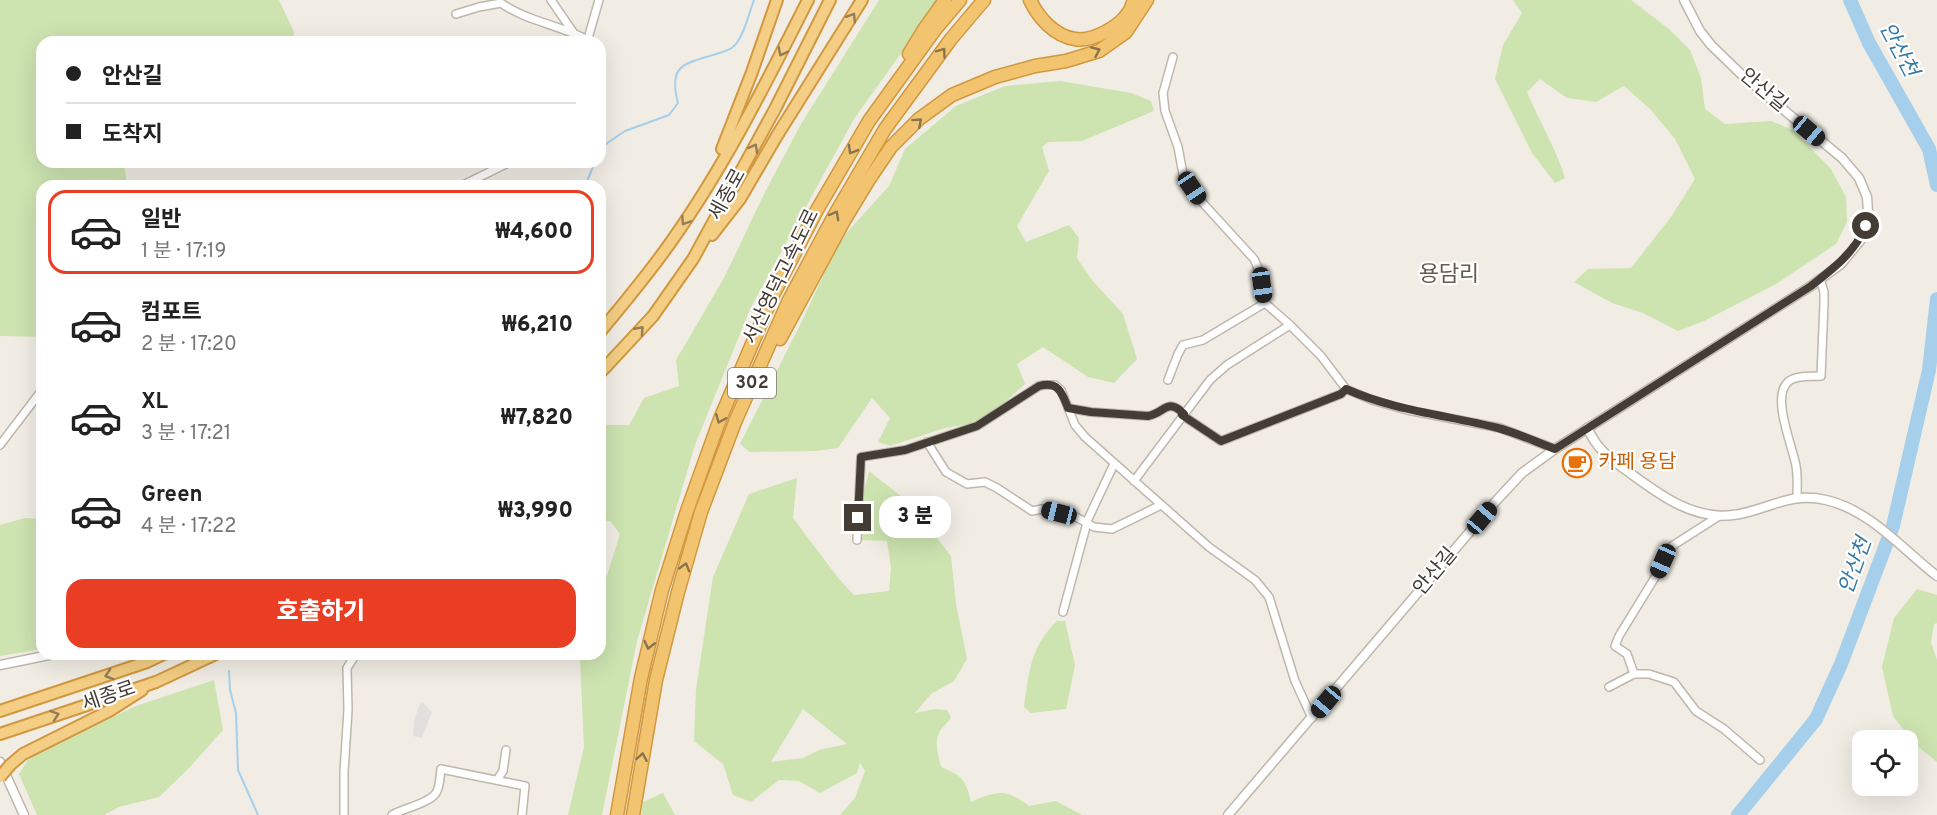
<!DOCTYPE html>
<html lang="ko">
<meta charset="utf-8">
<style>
:root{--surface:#fff;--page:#f2f2f2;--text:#222;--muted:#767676;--line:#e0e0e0;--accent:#e93d24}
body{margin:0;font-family:Overpass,"Noto Sans KR",sans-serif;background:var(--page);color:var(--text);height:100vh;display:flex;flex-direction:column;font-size:22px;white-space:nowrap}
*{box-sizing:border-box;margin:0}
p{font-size:20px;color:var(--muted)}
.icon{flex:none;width:33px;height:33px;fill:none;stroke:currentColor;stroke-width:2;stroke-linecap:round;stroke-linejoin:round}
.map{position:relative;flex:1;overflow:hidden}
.panel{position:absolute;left:36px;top:180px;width:570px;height:480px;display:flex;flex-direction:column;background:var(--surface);border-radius:18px;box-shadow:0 6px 24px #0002}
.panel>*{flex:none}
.hud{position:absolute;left:36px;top:36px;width:570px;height:132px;border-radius:18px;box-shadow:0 6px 24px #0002;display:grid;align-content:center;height:132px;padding:0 30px;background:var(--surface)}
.controls{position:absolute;left:1852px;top:730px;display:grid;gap:12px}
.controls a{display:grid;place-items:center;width:66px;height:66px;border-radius:12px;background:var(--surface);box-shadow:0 6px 24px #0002;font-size:30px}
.end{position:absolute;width:27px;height:27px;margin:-14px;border:8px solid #433d35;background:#fff;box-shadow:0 0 0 3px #fff}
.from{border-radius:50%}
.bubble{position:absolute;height:42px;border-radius:18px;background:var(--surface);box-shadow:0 6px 24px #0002;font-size:20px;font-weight:800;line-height:42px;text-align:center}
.car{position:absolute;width:18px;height:36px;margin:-18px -9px;border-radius:8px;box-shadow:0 0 4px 2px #0007;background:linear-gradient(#222 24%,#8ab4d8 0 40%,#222 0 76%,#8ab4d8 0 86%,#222 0)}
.hud b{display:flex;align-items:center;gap:21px;height:57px;font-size:22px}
.hud b+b{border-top:2px solid var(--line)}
.hud i{width:15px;height:15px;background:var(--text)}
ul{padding:10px 0 0;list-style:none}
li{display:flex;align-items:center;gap:18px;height:84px;margin:0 12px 9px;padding:0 18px;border:3px solid transparent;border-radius:18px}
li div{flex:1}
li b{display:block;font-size:22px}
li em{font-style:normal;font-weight:800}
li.selected{border-color:var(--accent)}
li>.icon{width:54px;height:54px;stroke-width:1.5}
.button{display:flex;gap:12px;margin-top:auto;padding:12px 30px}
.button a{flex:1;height:69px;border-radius:18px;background:var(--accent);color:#fff;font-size:24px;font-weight:800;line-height:69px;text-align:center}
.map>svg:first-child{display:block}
.green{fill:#cde3b0;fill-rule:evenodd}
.parking{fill:#e2e0dd}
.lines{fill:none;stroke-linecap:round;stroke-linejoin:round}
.stream{stroke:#a5cfea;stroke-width:2}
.river{stroke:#a5cfea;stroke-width:14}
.minor-casing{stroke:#bfb7ab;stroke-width:10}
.tertiary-casing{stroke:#bfb7ab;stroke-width:11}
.trunk-casing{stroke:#d1983f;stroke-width:14}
.motorway-casing{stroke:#d1983f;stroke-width:15}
.minor{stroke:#fff;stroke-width:7}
.tertiary{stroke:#fff;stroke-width:8}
.trunk{stroke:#f4ce84;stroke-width:10}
.motorway{stroke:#f3c46f;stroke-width:12}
.trunk-bridge-casing{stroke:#d1983f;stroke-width:14;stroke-linecap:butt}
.trunk-bridge{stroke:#f4ce84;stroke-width:10}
.oneway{stroke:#937e59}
.oneway2{stroke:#89734c}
.route{stroke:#433d35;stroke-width:8}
.labels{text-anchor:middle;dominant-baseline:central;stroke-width:4.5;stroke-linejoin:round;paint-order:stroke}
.shield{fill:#fff;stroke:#7b7772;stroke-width:1.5}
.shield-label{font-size:18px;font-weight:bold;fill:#433d35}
.street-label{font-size:20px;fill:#433d35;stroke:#fff}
.food-label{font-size:20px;fill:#c56008;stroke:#fff;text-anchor:start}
.water-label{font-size:21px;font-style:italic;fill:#377aa6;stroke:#fff}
.quarter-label{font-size:22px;fill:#655b4d;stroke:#fff}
</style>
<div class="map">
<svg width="1937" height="815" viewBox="0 0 1937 815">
<rect width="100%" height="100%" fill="#f1ede5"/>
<g class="green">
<polygon points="0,0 279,0 294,32 293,42 42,42 42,162 124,162 127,186 42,186 42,337 0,336"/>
<polygon points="879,0 939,0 854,119 750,309 695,445 637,641 602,815 568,815 584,747 580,660 582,654 600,654 600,598 620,534 610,521 600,521 600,425 629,425 644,398 679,386 676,360 724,278 765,192 801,124"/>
<path d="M1513,0h118l38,29 21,21 11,28 4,31 20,15 46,-3 22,9 38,39 15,28 1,25 -11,22 -60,40 -72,37 -26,10 -35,-18 -31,-10 -38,-21 14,-13 43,-1 40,-51 24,-38 -20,-40 -24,-29 -27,-24 -28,16 -29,-4 -27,-19 -13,13c12,29 29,56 38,86l-10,5 -23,-30 -37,-74 8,-34 19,-32z"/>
<polygon points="1060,81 1131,93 1151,101 1154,111 1082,141 1049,142 1042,147 1049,171 1017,226 1026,242 1069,225 1079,238 1077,258 1092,280 1123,314 1137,359 1114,383 1088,377 1043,347 1017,364 1025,384 998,408 969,424 945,428 890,446 878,442 890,418 872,398 838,448 815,451 750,452 740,444 802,321 840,240 889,186 905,149 956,106 1005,86"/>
<path d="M869,471l42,33 40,52 5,48 11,55 -13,22 -23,13 -16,19 20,-4 12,1 4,7c-3,6 -9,10 -12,16 -5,10 0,24 2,34 22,9 25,13 30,35 25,-11 35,-14 58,4l27,-5 26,14h-242l15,-17 10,-27 -5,-8 -3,10 -37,20 -21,-12 -20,-1 -28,22 -18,-7 -10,-31 -29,-23 2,-52 17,-112 36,-83 48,-16 -4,40 46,61 15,16 35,-4 2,-23 -4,-27 -26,-1 3,-48zM803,709l44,35 -28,6 -16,8 -32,4z"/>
<polygon points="25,518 42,519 42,649 0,656 0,525"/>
<polygon points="1917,589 1937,595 1937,623 1934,624 1931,642 1937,660 1937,762 1916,745 1893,716 1882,667 1894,618"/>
<path d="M1057,621h8l10,44 -9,44 -35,4 -7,-6c5,-34 6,-60 33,-86z"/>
<polygon points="214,680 223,730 189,768 159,797 119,807 104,815 37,815 19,774 31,755 136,706"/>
<polygon points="663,793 675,815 641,815 643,802"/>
</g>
<polygon class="parking" points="423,703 432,712 422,738 413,736 414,720 420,704"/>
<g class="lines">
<g class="stream">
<path d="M603,146l22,-15 44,-16 9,-12c-10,-38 5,-39 38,-49 6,-2 12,-3 17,-7 10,-8 16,-34 21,-47"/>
<polyline points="585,186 595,162"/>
<polyline points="229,671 230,690 236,713 238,770 258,815"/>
</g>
<g class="river">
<polyline points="1850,0 1869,43 1929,149 1937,185"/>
<polyline points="1738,815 1816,719 1841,664 1893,526 1929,370 1937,299"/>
</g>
<g class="minor-casing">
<g id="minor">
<polyline points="551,0 573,32"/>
<path d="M456,14l23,-7 22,-4c25,18 59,22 87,37"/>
<polyline points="587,42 599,0"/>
<polyline points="1173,57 1163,93 1165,111 1178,147 1183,174 1201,201 1254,259 1259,270 1265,303 1290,325 1321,356 1346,389 1372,400 1407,410 1500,428 1555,449"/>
<polyline points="461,186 510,162"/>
<polyline points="1168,380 1178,354 1183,345 1203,340 1265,303"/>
<path d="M1068,408l23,4 57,4c17,-3 19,-19 36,-2"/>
<polyline points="1182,415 1221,441 1341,394 1346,389"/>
<polyline points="927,442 946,472 967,484 985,482 997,488 1032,511 1042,509 1076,517 1094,527 1112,529 1161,505"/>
<polyline points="0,445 42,390"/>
<polyline points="1134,481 1210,380 1227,365 1290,325"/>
<path d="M1797,498c0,-10 1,-21 -1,-32 -3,-19 -26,-71 -7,-85 8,-6 22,-4 32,-5l3,-73v-11l-4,-13"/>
<polyline points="1719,516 1669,548 1657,574 1619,636 1615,646 1627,654 1634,674 1649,674 1674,682 1696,711 1724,729 1760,760"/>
<polyline points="857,540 861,457 905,450 977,426 1039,386 1044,385 1055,385 1061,390 1075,425 1085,437 1209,547 1255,580 1269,597 1295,681 1312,718"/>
<polyline points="1063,612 1088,519 1114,464"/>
<polyline points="1609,687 1634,674"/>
<polyline points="497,780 503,771 506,750"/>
<polyline points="344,815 344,772 348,710 347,668 356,654"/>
<path d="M392,815c12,-7 38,-12 44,-22 4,-6 4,-17 5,-24l84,17 -3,29"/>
</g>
</g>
<g class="tertiary-casing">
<g id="tertiary">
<path d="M1587,428c3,5 6,11 9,15 8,12 23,22 34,30 30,22 63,47 103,42 33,-4 56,-24 93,-15 44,10 76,49 111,76"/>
<polyline points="0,665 54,654"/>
<polyline points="0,762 24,815"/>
<polyline points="1228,815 1496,501 1522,473 1555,449 1811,286 1841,264 1860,241 1866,226 1868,212 1867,197 1859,178 1842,158 1744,77 1711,45 1700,31 1684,0"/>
</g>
</g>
<g class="trunk-casing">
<g id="trunk">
<polyline points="722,149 752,72 777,0"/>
<polyline points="712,235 740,199 778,134 862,0"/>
<path d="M600,332c25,-30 51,-61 73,-93 53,-75 94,-158 135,-239"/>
<polyline points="600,373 653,316 693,259 775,109 830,0"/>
<polyline points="0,711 147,662 164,654"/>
<polyline points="0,734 156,682 216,654"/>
<polyline points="10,765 23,754 109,711 142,690"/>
</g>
</g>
<g class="motorway-casing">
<g id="motorway">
<path d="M1030,0c8,17 24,36 45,39 17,3 44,-12 53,-26 3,-3 4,-9 6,-13"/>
<polyline points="909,54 925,28 945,0"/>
<polyline points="780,339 845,219 868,181 891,147 919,119 952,95 995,77 1035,66 1066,61 1099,51 1126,32 1147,0"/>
<polyline points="617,815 641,678 662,590 687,511 720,419 773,295 817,210 869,121 934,31 960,0"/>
<polyline points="633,815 656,680 678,592 701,512 735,422 789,300 834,216 885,129 951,39 984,0"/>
</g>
</g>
<use href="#minor" class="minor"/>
<use href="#tertiary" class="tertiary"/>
<use href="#trunk" class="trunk"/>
<use href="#motorway" class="motorway"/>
<g class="trunk-bridge-casing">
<polyline id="trunk-bridge" points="0,777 10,765"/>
</g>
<use href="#trunk-bridge" class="trunk-bridge"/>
</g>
<defs><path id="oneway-chevron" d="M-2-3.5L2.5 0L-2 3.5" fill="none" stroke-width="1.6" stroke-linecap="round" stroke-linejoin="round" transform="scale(1.5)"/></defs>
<g class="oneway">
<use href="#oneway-chevron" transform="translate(852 17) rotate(-58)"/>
<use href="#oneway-chevron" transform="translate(782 52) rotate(117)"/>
<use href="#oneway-chevron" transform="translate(754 148) rotate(-61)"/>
<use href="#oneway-chevron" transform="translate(685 221) rotate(123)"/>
<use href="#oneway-chevron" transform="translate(640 330) rotate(-48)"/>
<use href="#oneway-chevron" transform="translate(109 675) rotate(162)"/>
<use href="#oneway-chevron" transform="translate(55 715) rotate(-19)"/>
</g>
<g class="oneway2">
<use href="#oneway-chevron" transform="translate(1096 51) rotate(-24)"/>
<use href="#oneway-chevron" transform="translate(942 52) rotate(-54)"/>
<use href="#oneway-chevron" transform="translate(918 122) rotate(-42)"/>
<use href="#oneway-chevron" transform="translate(852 150) rotate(120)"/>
<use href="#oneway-chevron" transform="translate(835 215) rotate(-61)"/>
<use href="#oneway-chevron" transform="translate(720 419) rotate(112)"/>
<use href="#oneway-chevron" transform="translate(685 567) rotate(-74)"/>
<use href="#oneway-chevron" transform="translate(649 645) rotate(103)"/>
<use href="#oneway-chevron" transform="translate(642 757) rotate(-80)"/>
</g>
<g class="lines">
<path class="route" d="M858,518l3,-61 44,-7 72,-24 62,-40c19,-5 23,6 29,22l23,4 57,4c17,-3 19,-19 36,-2l-2,1 39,26 120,-47 5,-5c49,22 101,26 152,39 19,5 38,14 57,21l256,-163c23,-18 43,-33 55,-60"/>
</g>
<defs>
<g id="cafe-ring" transform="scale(1.5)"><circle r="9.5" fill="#fff" stroke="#e8710a" stroke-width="1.5"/><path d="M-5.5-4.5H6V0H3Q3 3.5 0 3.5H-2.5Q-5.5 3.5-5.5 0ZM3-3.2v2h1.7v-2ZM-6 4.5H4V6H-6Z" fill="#e8710a"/></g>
</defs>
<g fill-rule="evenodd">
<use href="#cafe-ring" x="1577" y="463"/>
</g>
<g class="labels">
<rect class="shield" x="728" y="368" width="48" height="30" rx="4.5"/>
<g class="shield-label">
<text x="752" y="383">302</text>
</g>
<g class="street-label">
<text transform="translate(1763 91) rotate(40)">안산길</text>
<text transform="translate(728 195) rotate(-61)">세종로</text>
<text transform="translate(782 277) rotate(-64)">서산영덕고속도로</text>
<text transform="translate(1436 572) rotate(-50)">안산길</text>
<text transform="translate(109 697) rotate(-19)">세종로</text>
</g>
<g class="food-label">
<text x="1598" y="463">카페 용담</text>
</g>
<g class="water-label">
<text transform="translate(1898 50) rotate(62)">안산천</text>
<text transform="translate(1856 566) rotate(-70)">안산천</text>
</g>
<g class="quarter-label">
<text x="1449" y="275">용담리</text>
</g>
</g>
</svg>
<div class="controls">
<a><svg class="icon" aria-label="locate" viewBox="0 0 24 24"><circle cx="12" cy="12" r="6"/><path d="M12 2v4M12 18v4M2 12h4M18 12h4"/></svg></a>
</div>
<i class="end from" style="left:1866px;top:226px"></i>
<i class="end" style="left:858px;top:518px"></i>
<div class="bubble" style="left:879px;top:496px;width:72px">3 분</div>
<i class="car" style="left:1809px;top:131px;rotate:130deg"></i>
<i class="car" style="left:1192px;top:188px;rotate:146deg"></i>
<i class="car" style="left:1262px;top:285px;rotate:172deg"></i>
<i class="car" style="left:1059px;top:513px;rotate:284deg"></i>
<i class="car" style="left:1482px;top:518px;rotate:40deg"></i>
<i class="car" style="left:1663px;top:561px;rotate:204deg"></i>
<i class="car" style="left:1326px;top:702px;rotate:220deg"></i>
<div class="hud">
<b><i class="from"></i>안산길</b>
<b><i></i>도착지</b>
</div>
<section class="panel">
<ul>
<li class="selected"><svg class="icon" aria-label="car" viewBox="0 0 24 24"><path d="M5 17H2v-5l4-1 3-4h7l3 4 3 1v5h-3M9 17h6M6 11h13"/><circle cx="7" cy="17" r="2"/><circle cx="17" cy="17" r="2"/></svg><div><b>일반</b><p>1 분 · 17:19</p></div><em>₩4,600</em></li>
<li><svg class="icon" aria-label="car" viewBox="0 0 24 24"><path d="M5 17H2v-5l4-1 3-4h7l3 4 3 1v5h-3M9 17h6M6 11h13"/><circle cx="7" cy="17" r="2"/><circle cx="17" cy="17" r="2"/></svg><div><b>컴포트</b><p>2 분 · 17:20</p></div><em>₩6,210</em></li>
<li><svg class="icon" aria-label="car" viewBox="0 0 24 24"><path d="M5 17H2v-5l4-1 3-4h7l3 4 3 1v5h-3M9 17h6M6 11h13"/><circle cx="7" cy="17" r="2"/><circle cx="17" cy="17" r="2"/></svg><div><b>XL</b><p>3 분 · 17:21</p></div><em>₩7,820</em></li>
<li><svg class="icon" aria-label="car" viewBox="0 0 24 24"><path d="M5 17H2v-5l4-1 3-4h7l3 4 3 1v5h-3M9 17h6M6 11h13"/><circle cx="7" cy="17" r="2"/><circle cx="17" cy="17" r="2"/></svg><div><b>Green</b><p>4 분 · 17:22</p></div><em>₩3,990</em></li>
</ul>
<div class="button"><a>호출하기</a></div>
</section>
</div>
